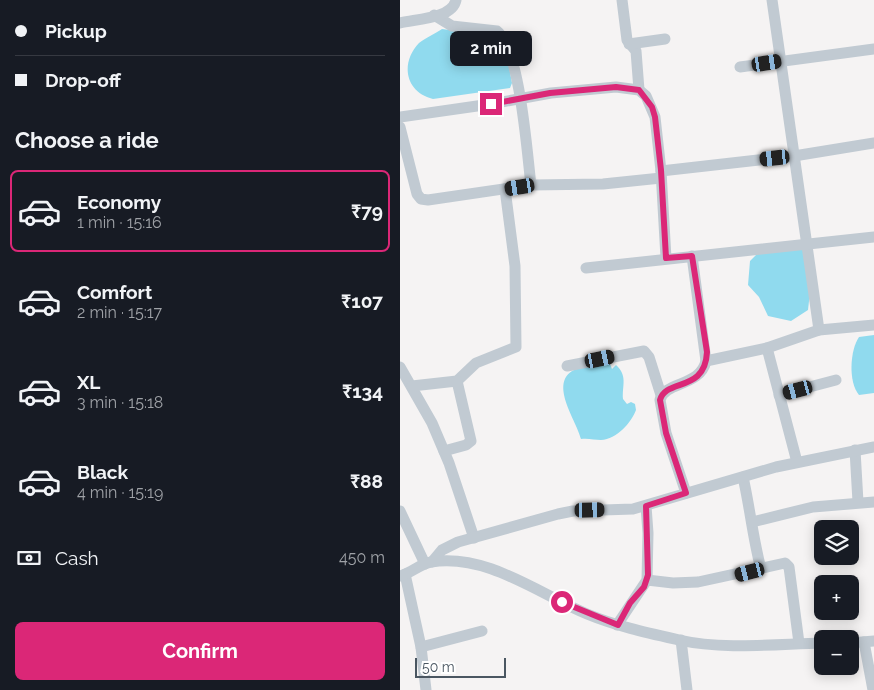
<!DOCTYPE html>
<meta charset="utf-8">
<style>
:root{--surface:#171b24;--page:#20242c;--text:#f1f3f6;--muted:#9ea1a6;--line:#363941;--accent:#db2777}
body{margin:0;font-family:Raleway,sans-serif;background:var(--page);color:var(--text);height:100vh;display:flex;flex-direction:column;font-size:19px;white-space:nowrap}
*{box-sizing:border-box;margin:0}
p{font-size:16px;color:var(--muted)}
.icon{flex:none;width:28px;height:28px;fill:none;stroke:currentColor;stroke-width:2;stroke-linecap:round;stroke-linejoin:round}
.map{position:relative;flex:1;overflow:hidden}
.sheet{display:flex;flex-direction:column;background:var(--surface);width:400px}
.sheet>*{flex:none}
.hud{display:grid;align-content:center;height:110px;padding:0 15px;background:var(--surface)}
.tools{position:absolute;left:414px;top:520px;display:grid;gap:10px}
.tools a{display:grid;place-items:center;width:45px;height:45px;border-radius:8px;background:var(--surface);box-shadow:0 2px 12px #0003;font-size:25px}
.scale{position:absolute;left:15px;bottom:12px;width:91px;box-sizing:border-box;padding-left:5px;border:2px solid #4a5661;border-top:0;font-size:14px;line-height:18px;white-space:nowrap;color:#4a5661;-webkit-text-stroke:4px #fff;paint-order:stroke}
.end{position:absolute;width:22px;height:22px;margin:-11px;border:6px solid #db2777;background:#fff;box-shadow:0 0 0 2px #fff}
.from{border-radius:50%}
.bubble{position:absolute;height:35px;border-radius:8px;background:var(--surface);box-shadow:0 2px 12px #0003;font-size:16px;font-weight:700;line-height:35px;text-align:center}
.car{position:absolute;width:15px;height:30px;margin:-15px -8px;border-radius:6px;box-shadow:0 0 4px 1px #0007;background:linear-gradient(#222 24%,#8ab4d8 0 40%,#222 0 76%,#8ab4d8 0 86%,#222 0)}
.hud b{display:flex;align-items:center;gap:18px;height:48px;font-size:19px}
.hud b+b{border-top:1px solid var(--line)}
.hud i{width:12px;height:12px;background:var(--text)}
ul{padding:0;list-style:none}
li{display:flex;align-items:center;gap:15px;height:82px;margin:0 10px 8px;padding:0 5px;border:2px solid transparent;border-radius:8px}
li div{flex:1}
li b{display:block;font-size:19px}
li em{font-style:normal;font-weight:700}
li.on{border-color:var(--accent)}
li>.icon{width:45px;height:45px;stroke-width:1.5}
h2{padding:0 15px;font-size:22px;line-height:60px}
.pay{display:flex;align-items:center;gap:12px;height:55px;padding:0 15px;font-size:19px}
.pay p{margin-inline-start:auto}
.cta{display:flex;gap:10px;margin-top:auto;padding:10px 15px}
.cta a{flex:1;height:58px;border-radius:8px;background:var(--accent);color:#fff;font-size:20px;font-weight:700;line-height:58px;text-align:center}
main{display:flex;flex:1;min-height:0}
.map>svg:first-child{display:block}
.water{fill:#90daee}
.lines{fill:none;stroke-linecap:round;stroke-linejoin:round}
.street{stroke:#c1cad2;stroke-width:11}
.route{stroke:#db2777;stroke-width:6}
</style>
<main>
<section class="sheet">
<div class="hud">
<b><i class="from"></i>Pickup</b>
<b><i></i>Drop-off</b>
</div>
<h2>Choose a ride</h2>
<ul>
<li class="on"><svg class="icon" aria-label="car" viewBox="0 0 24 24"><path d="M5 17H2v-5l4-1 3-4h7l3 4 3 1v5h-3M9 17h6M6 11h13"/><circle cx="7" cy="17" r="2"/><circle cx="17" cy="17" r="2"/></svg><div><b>Economy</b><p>1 min · 15:16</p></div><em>₹79</em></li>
<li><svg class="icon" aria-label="car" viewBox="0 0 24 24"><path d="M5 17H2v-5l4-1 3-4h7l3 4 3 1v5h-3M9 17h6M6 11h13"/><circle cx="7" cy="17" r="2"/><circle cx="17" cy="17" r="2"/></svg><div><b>Comfort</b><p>2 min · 15:17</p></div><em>₹107</em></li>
<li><svg class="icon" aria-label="car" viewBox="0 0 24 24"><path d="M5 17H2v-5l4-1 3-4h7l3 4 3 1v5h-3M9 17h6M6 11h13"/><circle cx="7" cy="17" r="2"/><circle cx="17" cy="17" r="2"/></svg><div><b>XL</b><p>3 min · 15:18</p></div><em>₹134</em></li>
<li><svg class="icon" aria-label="car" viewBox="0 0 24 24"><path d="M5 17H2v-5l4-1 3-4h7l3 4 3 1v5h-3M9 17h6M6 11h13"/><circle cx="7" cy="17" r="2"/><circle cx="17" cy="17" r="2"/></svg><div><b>Black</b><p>4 min · 15:19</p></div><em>₹88</em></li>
</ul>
<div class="pay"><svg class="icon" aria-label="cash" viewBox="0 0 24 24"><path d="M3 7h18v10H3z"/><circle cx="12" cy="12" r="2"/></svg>Cash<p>450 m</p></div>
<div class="cta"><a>Confirm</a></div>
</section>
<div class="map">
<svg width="474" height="690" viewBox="0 0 474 690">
<rect width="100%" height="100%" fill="#f5f3f3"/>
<g class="water">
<path d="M42,29l54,7 9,9 7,38 -2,5 -77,11c-28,-7 -33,-36 -14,-56 6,-5 16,-9 23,-14z"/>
<polygon points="403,248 410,292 408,310 391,321 368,316 359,297 348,285 350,261 359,252"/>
<path d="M474,335v58l-15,2c-11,-13 -9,-45 0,-58z"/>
<path d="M205,363l5,1 2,5 4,-4c12,11 6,20 7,34l4,5 4,-2 4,2 1,6c-5,13 -19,29 -35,30 -6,0 -13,-2 -20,-1 -4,-18 -33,-56 -7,-69 8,-4 21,-5 31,-7z"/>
</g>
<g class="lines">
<g class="street">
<polyline points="222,0 227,40 236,51 239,90"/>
<polyline points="372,0 419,330"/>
<path d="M34,15l18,11 45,5c23,18 30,122 34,154"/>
<path d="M0,23c15,-4 52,-4 56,-23"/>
<polyline points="229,44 265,39"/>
<polyline points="340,67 474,49"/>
<polyline points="0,117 91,104 151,93 216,87 239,90 246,96 255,117 261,171 266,258"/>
<polyline points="0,127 17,194 21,199 28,200 131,185 203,184 261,178"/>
<polyline points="261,171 394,156 474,143"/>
<polyline points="186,268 474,237"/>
<polyline points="367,348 397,462"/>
<polyline points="306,361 367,348 419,330 474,325"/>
<polyline points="167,366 244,351 249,357 261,395"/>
<polyline points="0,367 32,423 49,463 74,538"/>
<polyline points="12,386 57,381 76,363 116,347 115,266 105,189"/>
<polyline points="379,395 436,380"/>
<polyline points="455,450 458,502"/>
<polyline points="44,451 66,445 71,441 57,381"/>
<path d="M343,477c7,31 10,62 18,92"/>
<path d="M286,493l-20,-60 -6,-33c5,-19 40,-13 46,-39l-14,-105"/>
<polyline points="0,511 25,564"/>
<polyline points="352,522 413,507 474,502"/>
<polyline points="32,562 42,550 58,542 158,514 173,511 233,509 376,467 474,447"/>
<polyline points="5,574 21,647 26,690"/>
<path d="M0,576c11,-3 20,-12 31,-14 56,-9 108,32 156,52 29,12 61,19 92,26 44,10 98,4 143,3"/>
<polyline points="247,580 273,583 298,582 385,563 389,567 399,643"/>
<polyline points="217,625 247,580 248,533 246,506"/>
<polyline points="281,640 287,690"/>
<polyline points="464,642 473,690"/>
<polyline points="450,643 474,641"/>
<polyline points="21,647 82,631"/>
</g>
</g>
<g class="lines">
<path class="route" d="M91,104l59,-11 66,-6 23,3 13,17 3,10 6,53 5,88 26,-2 15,96c-2,41 -41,26 -47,48l6,33 20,60 -40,13 2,69 -4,12 -14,16 -12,22 -56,-23"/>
</g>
</svg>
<div class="tools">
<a><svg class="icon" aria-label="layers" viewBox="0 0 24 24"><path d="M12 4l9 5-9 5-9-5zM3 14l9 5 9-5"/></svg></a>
<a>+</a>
<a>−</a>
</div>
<div class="scale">50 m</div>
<i class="end from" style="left:162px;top:602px"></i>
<i class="end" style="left:91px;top:104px"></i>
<div class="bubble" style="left:50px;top:31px;width:82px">2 min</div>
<i class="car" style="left:367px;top:63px;rotate:81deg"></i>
<i class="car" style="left:375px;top:158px;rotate:264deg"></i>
<i class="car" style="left:120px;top:187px;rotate:261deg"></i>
<i class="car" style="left:200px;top:359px;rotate:78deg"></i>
<i class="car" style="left:398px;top:390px;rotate:255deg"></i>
<i class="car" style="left:190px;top:510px;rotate:89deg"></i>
<i class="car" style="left:350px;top:572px;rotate:256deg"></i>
</div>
</main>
